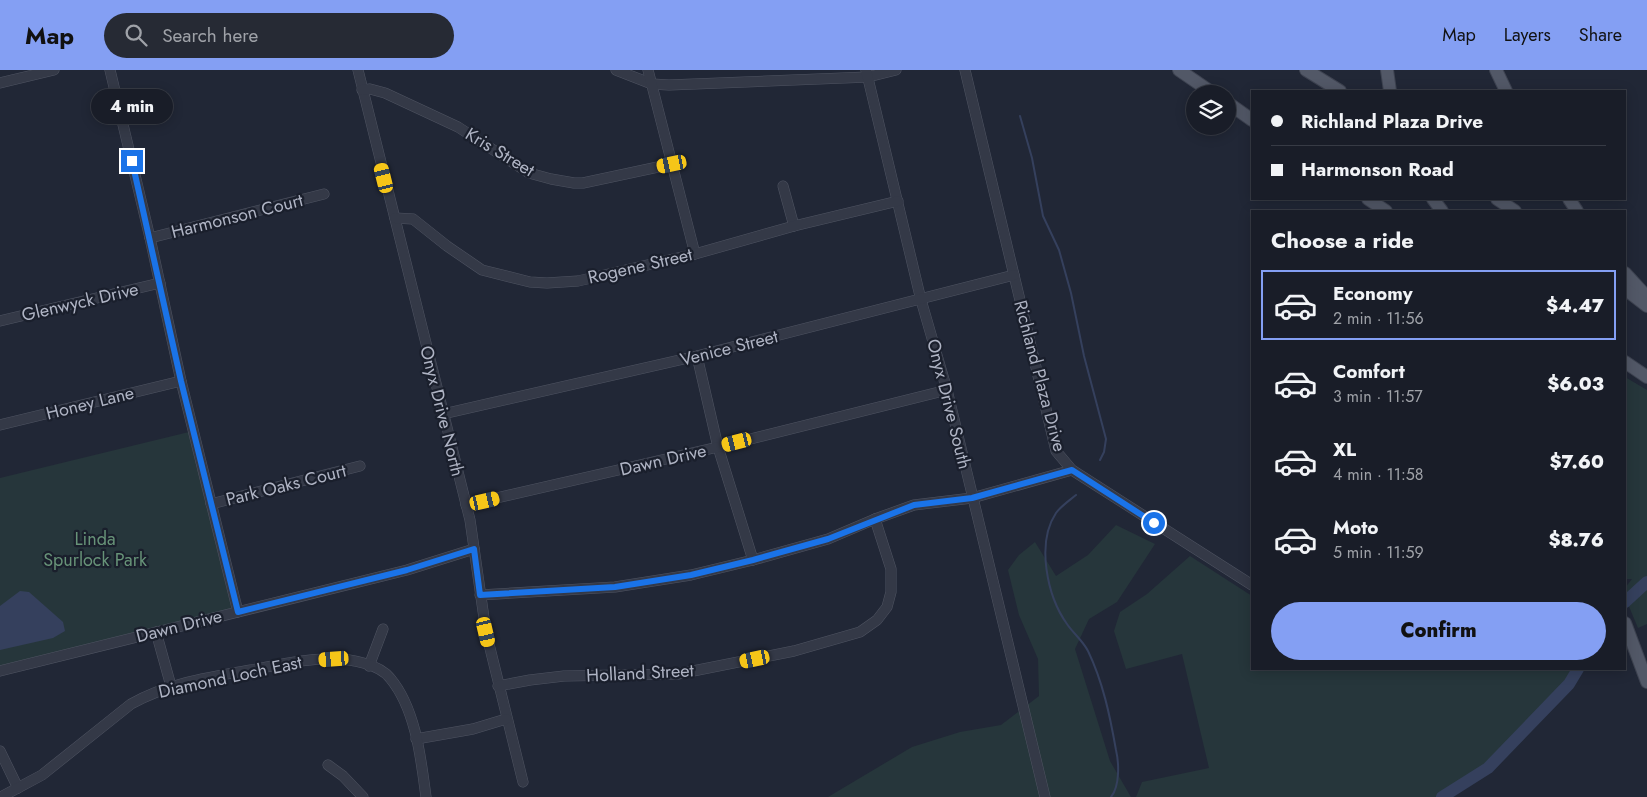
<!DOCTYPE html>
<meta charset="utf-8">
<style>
:root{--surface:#191d28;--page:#262a34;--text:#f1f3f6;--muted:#9fa2a8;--line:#373b45;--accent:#849ff3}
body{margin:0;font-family:Jost,sans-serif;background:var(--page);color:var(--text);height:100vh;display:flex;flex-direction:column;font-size:19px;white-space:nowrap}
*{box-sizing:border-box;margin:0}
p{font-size:16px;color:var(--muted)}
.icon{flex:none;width:28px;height:28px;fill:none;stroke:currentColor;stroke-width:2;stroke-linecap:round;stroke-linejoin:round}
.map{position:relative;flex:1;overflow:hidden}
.sheet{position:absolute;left:1251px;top:140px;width:375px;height:460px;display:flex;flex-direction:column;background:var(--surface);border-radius:0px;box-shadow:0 2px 12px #0003,0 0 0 1px var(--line)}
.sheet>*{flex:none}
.banner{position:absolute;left:1251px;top:20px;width:375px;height:110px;border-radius:0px;box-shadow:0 2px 12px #0003,0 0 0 1px var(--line);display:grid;align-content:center;height:110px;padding:0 20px;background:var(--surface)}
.tools{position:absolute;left:1186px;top:15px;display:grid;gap:10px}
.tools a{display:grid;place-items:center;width:50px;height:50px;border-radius:50%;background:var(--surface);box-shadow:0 2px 12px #0003,0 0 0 1px var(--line);font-size:25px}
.end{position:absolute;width:22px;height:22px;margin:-11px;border:6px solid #1a73e8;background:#fff;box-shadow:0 0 0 2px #fff}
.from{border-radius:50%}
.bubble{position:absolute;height:35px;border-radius:18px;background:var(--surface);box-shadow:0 2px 12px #0003,0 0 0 1px var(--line);font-size:16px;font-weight:800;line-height:35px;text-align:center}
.car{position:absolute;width:15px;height:30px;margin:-15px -8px;border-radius:6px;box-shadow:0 0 4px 1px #0007;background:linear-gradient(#f5c518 24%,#345 0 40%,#f5c518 0 76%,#345 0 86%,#f5c518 0)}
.banner b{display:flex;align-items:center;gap:18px;height:48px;font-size:19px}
.banner b+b{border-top:1px solid var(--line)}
.banner i{width:12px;height:12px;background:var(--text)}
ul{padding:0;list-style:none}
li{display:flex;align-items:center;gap:15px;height:70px;margin:0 10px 8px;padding:0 10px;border:2px solid transparent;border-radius:0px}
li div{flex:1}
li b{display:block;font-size:19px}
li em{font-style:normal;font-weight:800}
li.selected{border-color:var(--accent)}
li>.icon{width:45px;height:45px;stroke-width:1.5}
h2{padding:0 20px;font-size:22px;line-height:60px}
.primary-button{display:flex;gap:10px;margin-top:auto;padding:10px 20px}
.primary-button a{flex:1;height:58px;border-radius:30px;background:var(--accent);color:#111;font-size:20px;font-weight:800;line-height:58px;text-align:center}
header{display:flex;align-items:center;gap:30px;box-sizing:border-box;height:70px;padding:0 25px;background:var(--accent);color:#111}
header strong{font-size:24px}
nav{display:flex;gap:28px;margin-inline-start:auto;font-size:18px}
.search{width:350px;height:45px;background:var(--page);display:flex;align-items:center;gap:12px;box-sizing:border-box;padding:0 18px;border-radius:28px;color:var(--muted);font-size:19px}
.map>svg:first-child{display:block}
.green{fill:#26363b}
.water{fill:#35405d}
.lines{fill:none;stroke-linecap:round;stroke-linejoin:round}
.stream{stroke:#35405d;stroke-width:2}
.river{stroke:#35405d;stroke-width:12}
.minor-casing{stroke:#4f5462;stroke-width:11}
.major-casing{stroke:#3e4351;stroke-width:14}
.minor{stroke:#343947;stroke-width:10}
.major{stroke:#525867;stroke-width:12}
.route{stroke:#1a73e8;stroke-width:6}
.labels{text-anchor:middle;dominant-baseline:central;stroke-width:4.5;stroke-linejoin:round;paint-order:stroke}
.street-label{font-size:18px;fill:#afb4c4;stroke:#1a1f2c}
.park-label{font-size:18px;fill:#679378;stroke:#1a1f2c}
</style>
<header>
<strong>Map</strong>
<div class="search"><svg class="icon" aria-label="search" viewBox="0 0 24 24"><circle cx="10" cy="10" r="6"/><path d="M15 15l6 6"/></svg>Search here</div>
<nav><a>Map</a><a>Layers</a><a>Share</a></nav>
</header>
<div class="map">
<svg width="1647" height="727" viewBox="0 0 1647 727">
<rect width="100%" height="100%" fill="#212736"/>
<g class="green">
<polygon points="1625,307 1647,320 1647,554 1638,558 1625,527 1625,518 1632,509 1625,509"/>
<polygon points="189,362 232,539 0,599 0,408"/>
<polygon points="1116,455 1155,474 1117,532 1089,549 1075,579 1110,691 1131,727 828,727 912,677 960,662 1001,655 1039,626 1038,589 1019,545 1008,500 1019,485 1035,472 1056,506 1088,485"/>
<polygon points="1190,486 1252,526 1252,599 1578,599 1569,614 1488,698 1442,727 1136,727 1142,712 1209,698 1182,584 1126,599 1114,561 1120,542 1147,524"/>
</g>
<polygon class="water" points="20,521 29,522 63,552 65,561 53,568 0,580 0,536"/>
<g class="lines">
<g class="stream">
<polyline points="1020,46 1032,88 1043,146 1059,180 1071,223 1084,286 1106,369 1104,382 1100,390"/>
<path d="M1076,425c-6,5 -15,11 -20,18 -20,30 -9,83 11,111 6,9 16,17 21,27 15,31 22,65 28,99 3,13 4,36 -5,47"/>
</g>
<g class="river">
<polyline points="1625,532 1647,512"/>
<polyline points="1442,727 1488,698 1569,614 1578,599"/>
</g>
<g class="minor-casing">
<g id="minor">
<polyline points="110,0 150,168 181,311 238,542"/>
<polyline points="358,0 470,450 486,562 523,712"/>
<polyline points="616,0 652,14 669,15 868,7 896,0"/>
<polyline points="648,0 695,184"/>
<polyline points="866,0 921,230 947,320 1045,727"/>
<polyline points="965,0 1056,381 1072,400 1252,515"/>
<polyline points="0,13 54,0"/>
<polyline points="362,20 370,19 385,23 458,57 529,103 551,109 574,113 583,113 672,94"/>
<polyline points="783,116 794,156"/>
<polyline points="395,148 413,149 447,176 482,200 530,212 547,213 578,211 600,206 695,184 794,156 898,131"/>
<polyline points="150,168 324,124"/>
<polyline points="0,251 160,213"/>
<polyline points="697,286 718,377 753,490"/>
<polyline points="443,344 697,286 1014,205"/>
<polyline points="0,355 181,311"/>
<polyline points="211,434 360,396"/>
<polyline points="466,435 718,377 947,320"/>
<polyline points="480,525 615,517 691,505 753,490 828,469 875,449 914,435 972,428 1072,400"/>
<polyline points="156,562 171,616"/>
<polyline points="369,596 383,559"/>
<polyline points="0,601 407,500 474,479"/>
<polyline points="498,616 530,610 564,606 678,604 794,581 860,562 877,550 887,537 891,522 891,499 875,449"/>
<polyline points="416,669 473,659 506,649"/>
<polyline points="0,681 18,718"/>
<polyline points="328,695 343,706 363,727"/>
<path d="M1,727l41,-22 89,-71c37,-21 79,-27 120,-34 27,-5 55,-12 83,-11 17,0 45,5 56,19 26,31 31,81 36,119"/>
</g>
</g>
<g class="major-casing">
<g id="major">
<polyline points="1179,0 1214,24"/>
<polyline points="1306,0 1340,21"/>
<polyline points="1387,0 1390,21"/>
<polyline points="1496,0 1506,21"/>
<polyline points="1228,33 1252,50"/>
<polyline points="1368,129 1386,141"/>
<polyline points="1433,129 1442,141"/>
<polyline points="1497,129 1515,141"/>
<polyline points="1569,129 1577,141"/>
<polyline points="1625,203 1647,227"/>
<polyline points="1625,219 1647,236"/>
<polyline points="1625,292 1647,307"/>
<polyline points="1625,553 1647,612"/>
</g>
</g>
<use href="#minor" class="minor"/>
<use href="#major" class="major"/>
</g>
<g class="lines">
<polyline class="route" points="132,91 181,311 238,542 407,500 474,479 480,525 615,517 691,505 753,490 828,469 914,435 972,428 1072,400 1154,453"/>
</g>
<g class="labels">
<g class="street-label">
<text transform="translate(500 82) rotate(31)">Kris Street</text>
<text transform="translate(237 146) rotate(-14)">Harmonson Court</text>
<text transform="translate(640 196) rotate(-13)">Rogene Street</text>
<text transform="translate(80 232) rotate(-13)">Glenwyck Drive</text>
<text transform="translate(729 278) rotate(-14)">Venice Street</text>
<text transform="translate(1040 306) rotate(75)">Richland Plaza Drive</text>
<text transform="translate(90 333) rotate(-14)">Honey Lane</text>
<text transform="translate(949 334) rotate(76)">Onyx Drive South</text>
<text transform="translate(442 341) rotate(76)">Onyx Drive North</text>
<text transform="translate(663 390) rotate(-13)">Dawn Drive</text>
<text transform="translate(286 415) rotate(-14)">Park Oaks Court</text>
<text transform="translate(179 556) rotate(-14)">Dawn Drive</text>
<text transform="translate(640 603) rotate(-3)">Holland Street</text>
<text transform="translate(230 607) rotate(-12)">Diamond Loch East</text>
</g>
<g class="park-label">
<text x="95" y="469">Linda<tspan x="95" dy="21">Spurlock Park</tspan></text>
</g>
</g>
</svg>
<div class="tools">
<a><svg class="icon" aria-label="layers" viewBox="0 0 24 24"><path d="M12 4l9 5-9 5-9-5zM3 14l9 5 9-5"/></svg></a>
</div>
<i class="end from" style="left:1154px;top:453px"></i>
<i class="end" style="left:132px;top:91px"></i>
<div class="bubble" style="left:91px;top:19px;width:82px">4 min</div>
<i class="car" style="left:672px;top:94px;rotate:258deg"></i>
<i class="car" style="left:384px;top:108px;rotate:346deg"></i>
<i class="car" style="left:737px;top:372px;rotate:256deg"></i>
<i class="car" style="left:485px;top:431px;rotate:77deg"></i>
<i class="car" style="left:486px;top:562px;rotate:167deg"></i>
<i class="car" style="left:334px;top:589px;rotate:266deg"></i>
<i class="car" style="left:755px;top:589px;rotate:258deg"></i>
<div class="banner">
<b><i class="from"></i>Richland Plaza Drive</b>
<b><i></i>Harmonson Road</b>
</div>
<section class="sheet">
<h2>Choose a ride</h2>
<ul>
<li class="selected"><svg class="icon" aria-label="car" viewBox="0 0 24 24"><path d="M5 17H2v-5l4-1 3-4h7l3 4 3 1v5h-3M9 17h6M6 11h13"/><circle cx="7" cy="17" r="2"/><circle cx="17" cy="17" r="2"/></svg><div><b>Economy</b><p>2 min · 11:56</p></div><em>$4.47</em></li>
<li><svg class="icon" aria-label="car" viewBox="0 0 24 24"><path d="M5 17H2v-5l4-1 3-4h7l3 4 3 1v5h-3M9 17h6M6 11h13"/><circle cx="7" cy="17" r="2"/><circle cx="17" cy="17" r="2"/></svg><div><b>Comfort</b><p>3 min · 11:57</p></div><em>$6.03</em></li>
<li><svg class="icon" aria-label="car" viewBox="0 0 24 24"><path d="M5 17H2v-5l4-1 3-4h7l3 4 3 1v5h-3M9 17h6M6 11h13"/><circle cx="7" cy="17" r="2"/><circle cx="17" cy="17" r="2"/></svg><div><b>XL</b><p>4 min · 11:58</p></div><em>$7.60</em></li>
<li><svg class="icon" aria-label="car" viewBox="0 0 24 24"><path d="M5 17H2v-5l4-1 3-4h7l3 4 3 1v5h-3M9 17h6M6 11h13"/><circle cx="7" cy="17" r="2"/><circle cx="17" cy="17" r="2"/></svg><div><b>Moto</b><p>5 min · 11:59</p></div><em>$8.76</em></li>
</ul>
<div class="primary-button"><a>Confirm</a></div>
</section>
</div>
